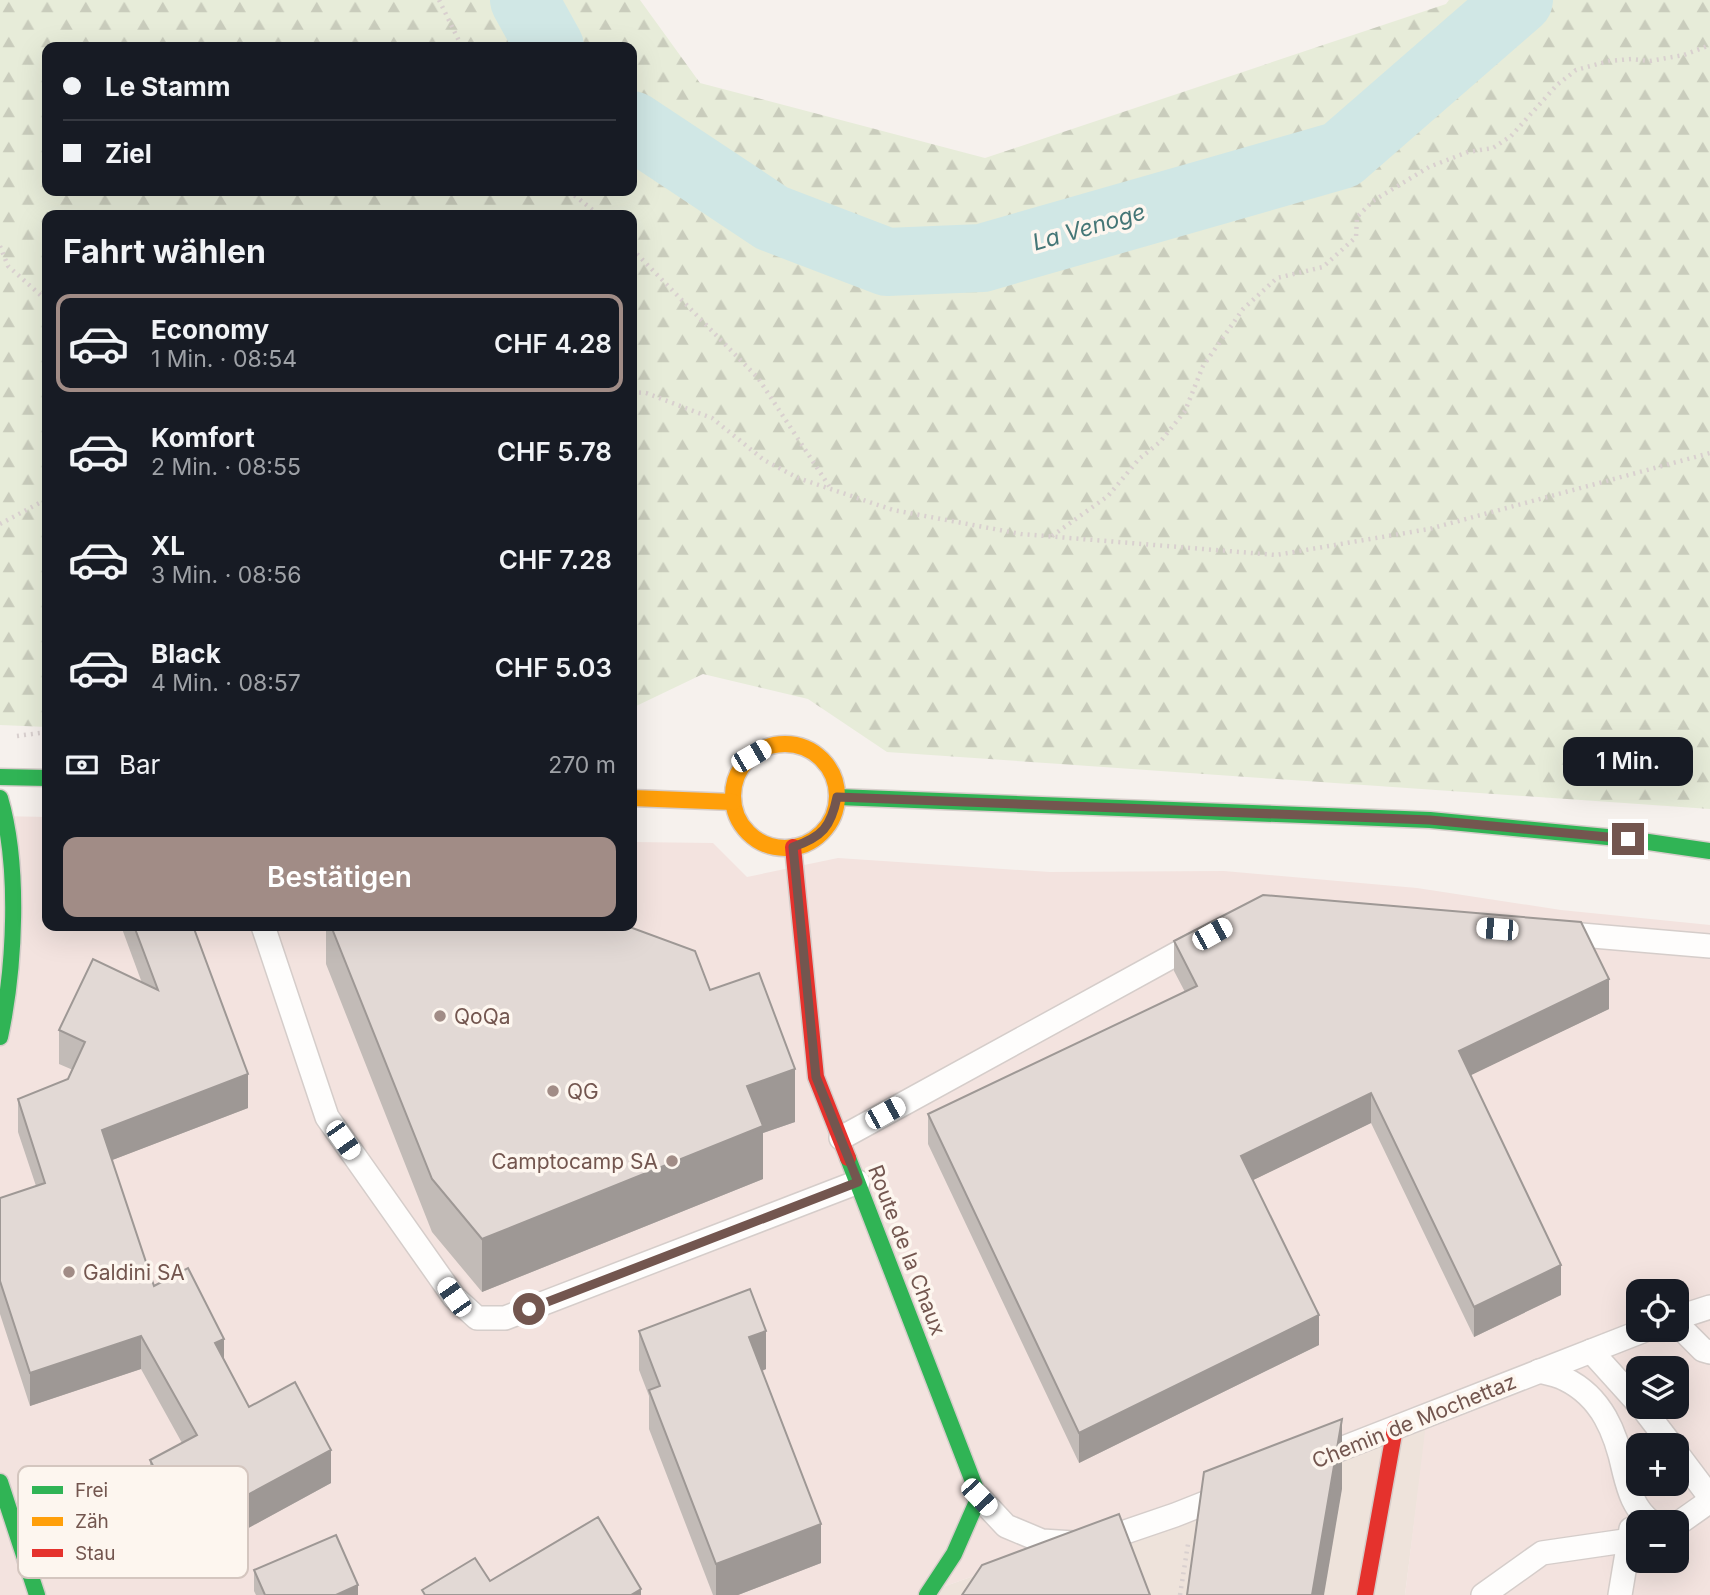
<!DOCTYPE html>
<html lang="de">
<meta charset="utf-8">
<style>
:root{--surface:#171b24;--page:#242831;--text:#f1f3f6;--muted:#9ea1a6;--line:#363941;--accent:#a18c86}
body{margin:0;font-family:Inter,sans-serif;background:var(--page);color:var(--text);height:100vh;display:flex;flex-direction:column;font-size:26px;white-space:nowrap}
*{box-sizing:border-box;margin:0}
p{font-size:23px;color:var(--muted)}
.icon{flex:none;width:38px;height:38px;fill:none;stroke:currentColor;stroke-width:2;stroke-linecap:round;stroke-linejoin:round}
.map{position:relative;flex:1;overflow:hidden}
.drawer{position:absolute;left:42px;top:210px;width:595px;height:721px;display:flex;flex-direction:column;background:var(--surface);border-radius:14px;box-shadow:0 7px 28px #0002}
.drawer>*{flex:none}
.guide{position:absolute;left:42px;top:42px;width:595px;height:154px;border-radius:14px;box-shadow:0 7px 28px #0002;display:grid;align-content:center;height:154px;padding:0 21px;background:var(--surface)}
.controls{position:absolute;left:1626px;top:1279px;display:grid;gap:14px}
.controls a{display:grid;place-items:center;width:63px;height:63px;border-radius:14px;background:var(--surface);box-shadow:0 7px 28px #0002;font-size:35px}
.end{position:absolute;width:32px;height:32px;margin:-16px;border:9px solid #73564f;background:#fff;box-shadow:0 0 0 4px #fff}
.from{border-radius:50%}
.bubble{position:absolute;height:49px;border-radius:14px;background:var(--surface);box-shadow:0 7px 28px #0002;font-size:23px;font-weight:600;line-height:49px;text-align:center}
.car{position:absolute;width:21px;height:42px;margin:-21px -10px;border-radius:9px;box-shadow:0 0 5px 2px #0007;background:linear-gradient(#fff 24%,#345 0 40%,#fff 0 76%,#345 0 86%,#fff 0)}
.guide b{display:flex;align-items:center;gap:24px;height:66px;font-size:26px}
.guide b+b{border-top:2px solid var(--line)}
.guide i{width:18px;height:18px;background:var(--text)}
ul{padding:0;list-style:none}
li{display:flex;align-items:center;gap:21px;height:98px;margin:0 14px 10px;padding:0 7px;border:4px solid transparent;border-radius:14px}
li div{flex:1}
li b{display:block;font-size:26px}
li em{font-style:normal;font-weight:600}
li.on{border-color:var(--accent)}
li>.icon{width:63px;height:63px;stroke-width:1.5}
h2{padding:0 21px;font-size:32px;line-height:84px}
.pay{display:flex;align-items:center;gap:18px;height:77px;padding:0 21px;font-size:26px}
.pay p{margin-inline-start:auto}
.action{display:flex;gap:14px;margin-top:auto;padding:14px 21px}
.action a{flex:1;height:80px;border-radius:14px;background:var(--accent);color:#fff;font-size:28px;font-weight:600;line-height:80px;text-align:center}
.map>svg:first-child{display:block}
.residential{fill:#eee3db}
.commercial{fill:#f3e3df;fill-rule:evenodd}
.forest{fill:url(#forest-firs);fill-rule:evenodd}
.lines{fill:none;stroke-linecap:round;stroke-linejoin:round}
.river{stroke:#d0e7e5;stroke-width:68}
.lane-casing{stroke:#d5cdca;stroke-width:26}
.fast-casing{stroke:#d6cdca;stroke-width:19}
.slow-casing{stroke:#d6cdca;stroke-width:19}
.jam-casing{stroke:#d6cdca;stroke-width:19}
.path{stroke:#d9d0cf;stroke-width:4.5;stroke-dasharray:2 5;stroke-linecap:butt}
.lane{stroke:#fefdfc;stroke-width:23}
.fast{stroke:#30b455;stroke-width:16}
.slow{stroke:#ff9f0a;stroke-width:16}
.jam{stroke:#e5322d;stroke-width:16}
.wall{fill:#c2bbb7}
.shaded-wall{fill:#9e9895}
.building{fill:#e2d9d5;stroke:#9e9895;stroke-width:2}
.route{stroke:#73564f;stroke-width:9}
.poi-dot{fill:#a18c86;stroke:#fdf6ef;stroke-width:2.5}
.labels{text-anchor:middle;dominant-baseline:central;stroke-width:7;stroke-linejoin:round;paint-order:stroke}
.poi-label{font-size:21px;fill:#73564f;stroke:#fdf6ef;text-anchor:start}
.street-label{font-size:21px;fill:#73564f;stroke:#fdf6ef}
.water-label{font-size:23px;font-style:italic;fill:#447676;stroke:#fdf6ef}
.key{fill:#fdf6ef;stroke:#d4c6bf;stroke-width:2}
.key-label{font-size:19px;fill:#73564f}
</style>
<div class="map">
<svg width="1710" height="1595" viewBox="0 0 1710 1595">
<defs>
<pattern id="forest-firs" width="22" height="20" patternUnits="userSpaceOnUse" patternTransform="scale(1.75)"><rect width="22" height="20" fill="#e7ecd9"/><path d="M5 1l3.5 6h-7zM16 11l3.5 6h-7z" fill="#c9ccbc"/></pattern>
</defs>
<rect width="100%" height="100%" fill="#f6f1ed"/>
<polygon class="residential" points="1428,1415 1405,1595 920,1595"/>
<path class="commercial" d="M0,816l47,1v109h585v-84l81,1 34,34 91,-19 212,14 174,-1 193,17 144,22 149,15v670h-305l22,-180 -507,180h-920zM1638,1292h38v38h-38zM1638,1368h38v39h-38zM1638,1446h38v38h-38zM1638,1522h38v39h-38z"/>
<path class="forest" d="M0,0h640l60,83 285,75 461,-154 3,-4h261v809l-823,-57 -79,-53 -105,-25 -71,34v-493h-585v512l-47,-2zM47,47h585v144h-585z"/>
<g class="lines">
<g class="river">
<polyline points="524,0 550,47"/>
<polyline points="632,125 772,218 887,262 982,258 1341,155 1519,0"/>
</g>
<g class="lane-casing">
<g id="lane">
<polyline points="263,926 327,1117 454,1297 477,1318 505,1318 858,1182"/>
<polyline points="1558,933 1710,946"/>
<polyline points="841,1138 1200,941"/>
<polyline points="1676,1318 1710,1307"/>
<polyline points="1676,1323 1703,1350 1710,1352"/>
<polyline points="1591,1351 1638,1403"/>
<path d="M1539,1371c9,2 19,4 26,8 37,18 51,54 59,92 5,20 10,38 27,51"/>
<polyline points="1642,1407 1672,1446"/>
<polyline points="1676,1452 1710,1497"/>
<polyline points="1315,1459 1645,1330"/>
<polyline points="979,1497 1006,1526 1042,1541 1090,1544 1175,1515 1228,1494"/>
<polyline points="1676,1525 1710,1501"/>
<polyline points="1483,1595 1542,1553 1638,1539"/>
<polyline points="1620,1595 1631,1529"/>
</g>
</g>
<g class="fast-casing">
<g id="fast">
<polyline points="0,777 47,778"/>
<polyline points="837,797 1430,820 1628,839 1710,851"/>
<path d="M0,798c20,68 15,169 0,239"/>
<polyline points="848,1158 979,1497 954,1554 927,1595"/>
<polyline points="0,1482 37,1595"/>
</g>
</g>
<g class="slow-casing">
<g id="slow">
<circle cx="785" cy="796" r="52"/>
<polyline points="632,798 733,802"/>
</g>
</g>
<g class="jam-casing">
<g id="jam">
<polyline points="793,847 816,1077 848,1158"/>
<polyline points="1365,1595 1395,1428"/>
</g>
</g>
<g class="path">
<polyline points="439,0 462,47"/>
<polyline points="569,191 599,215"/>
<polyline points="0,246 8,266 47,301"/>
<polyline points="632,249 758,378 831,489"/>
<polyline points="632,392 646,393 712,418 764,460 798,478 893,510 1021,534 1276,555 1429,529 1710,453"/>
<polyline points="0,524 47,499"/>
<polyline points="1052,536 1108,496 1139,459 1160,442 1185,411 1203,366 1243,309 1277,278 1323,267 1356,237 1357,217 1373,201 1429,167 1468,152 1493,148 1511,136 1557,85 1576,70 1609,61 1631,59 1650,61 1684,55 1710,45"/>
<polyline points="17,736 47,732"/>
<polyline points="1180,1595 1188,1544"/>
</g>
<use href="#lane" class="lane"/>
<use href="#fast" class="fast"/>
<use href="#slow" class="slow"/>
<use href="#jam" class="jam"/>
</g>
<g class="wall">
<polygon points="121,926 193,926 248,1108 112,1160 154,1286 224,1359 249,1407 331,1483 186,1562 150,1494 150,1460 182,1443 141,1369 30,1406 0,1314 0,1198 36,1186 18,1132 18,1099 68,1079 73,1070 59,1064 59,1030 142,983"/>
<polygon points="326,926 627,926 710,990 795,1122 763,1133 763,1179 482,1292 432,1232 326,964"/>
<polygon points="1174,941 1609,1009 1470,1075 1561,1295 1474,1337 1371,1123 1253,1180 1319,1345 1079,1463 928,1144 928,1114 1185,992 1174,971"/>
<polygon points="639,1331 766,1369 762,1371 821,1563 738,1595 713,1595 649,1429 649,1396 639,1370"/>
<polygon points="254,1570 358,1595 256,1595 254,1591"/>
</g>
<g class="shaded-wall">
<polygon points="1609,979 1609,1009 1459,1081 1459,1051"/>
<polygon points="795,1069 795,1122 763,1133 763,1179 482,1292 482,1239 747,1086"/>
<polygon points="248,1074 248,1108 102,1164 102,1130"/>
<polygon points="1371,1093 1371,1123 1241,1186 1241,1156"/>
<polygon points="1561,1265 1561,1295 1474,1337 1474,1307"/>
<polygon points="1319,1315 1319,1345 1079,1463 1079,1433"/>
<polygon points="766,1331 766,1369 749,1376 749,1337"/>
<polygon points="141,1336 141,1369 30,1406 30,1373"/>
<polygon points="224,1339 224,1372 215,1343"/>
<polygon points="1342,1419 1342,1489 1324,1595 1312,1595"/>
<polygon points="331,1450 331,1483 186,1562 186,1528"/>
<polygon points="821,1524 821,1563 738,1595 716,1595 716,1564"/>
<polygon points="358,1585 358,1595 336,1595"/>
<polygon points="641,1589 641,1595 631,1595"/>
</g>
<g class="building">
<polygon points="1263,895 1581,922 1609,979 1459,1051 1561,1265 1474,1307 1371,1093 1241,1156 1319,1315 1079,1433 928,1114 1197,986 1174,941"/>
<polygon points="134,926 193,926 248,1074 102,1130 154,1286 188,1268 224,1339 215,1343 249,1407 295,1382 331,1450 186,1528 150,1460 197,1435 141,1336 30,1373 0,1281 0,1198 45,1183 18,1099 68,1079 85,1042 59,1030 93,959 158,990"/>
<polygon points="331,926 627,926 695,951 710,990 759,973 795,1069 747,1086 763,1126 482,1239 432,1179"/>
<polygon points="750,1289 766,1331 749,1337 821,1524 716,1564 649,1390 660,1386 639,1331"/>
<polygon points="1342,1419 1312,1595 1187,1595 1204,1472"/>
<polygon points="1119,1514 1150,1595 962,1595 982,1565"/>
<polygon points="598,1517 641,1589 631,1595 425,1595 422,1590 475,1558 490,1581"/>
<polygon points="336,1535 358,1585 336,1595 265,1595 254,1570"/>
</g>
<g class="lines">
<path class="route" d="M529,1309l329,-127 -42,-105 -23,-230c29,-10 38,-20 44,-50l593,23 198,19"/>
</g>
<g class="poi-dot">
<circle cx="440" cy="1016" r="7"/>
<circle cx="553" cy="1091" r="7"/>
<circle cx="672" cy="1161" r="7"/>
<circle cx="69" cy="1272" r="7"/>
</g>
<g class="labels">
<g class="poi-label">
<text x="454" y="1016">QoQa</text>
<text x="567" y="1091">QG</text>
<text x="658" y="1161" text-anchor="end">Camptocamp SA</text>
<text x="83" y="1272">Galdini SA</text>
</g>
<g class="street-label">
<text transform="translate(907 1250) rotate(69)">Route de la Chaux</text>
<text transform="translate(1414 1421) rotate(-22)">Chemin de Mochettaz</text>
</g>
<g class="water-label">
<text transform="translate(1089 227) rotate(-16)">La Venoge</text>
</g>
</g>
<rect x="18" y="1466" width="230" height="112" rx="10" class="key"/>
<rect x="32" y="1486" width="31" height="8" fill="#30b455"/>
<rect x="32" y="1517" width="31" height="9" fill="#ff9f0a"/>
<rect x="32" y="1549" width="31" height="8" fill="#e5322d"/>
<g class="key-label">
<text x="75" y="1497">Frei</text>
<text x="75" y="1528">Zäh</text>
<text x="75" y="1560">Stau</text>
</g>
</svg>
<div class="controls">
<a><svg class="icon" aria-label="locate" viewBox="0 0 24 24"><circle cx="12" cy="12" r="6"/><path d="M12 2v4M12 18v4M2 12h4M18 12h4"/></svg></a>
<a><svg class="icon" aria-label="layers" viewBox="0 0 24 24"><path d="M12 4l9 5-9 5-9-5zM3 14l9 5 9-5"/></svg></a>
<a>+</a>
<a>−</a>
</div>
<i class="end from" style="left:529px;top:1309px"></i>
<i class="end" style="left:1628px;top:839px"></i>
<div class="bubble" style="left:1563px;top:737px;width:130px">1 Min.</div>
<i class="car" style="left:751px;top:756px;rotate:60deg"></i>
<i class="car" style="left:1497px;top:929px;rotate:275deg"></i>
<i class="car" style="left:1212px;top:934px;rotate:61deg"></i>
<i class="car" style="left:885px;top:1113px;rotate:61deg"></i>
<i class="car" style="left:343px;top:1140px;rotate:145deg"></i>
<i class="car" style="left:454px;top:1297px;rotate:325deg"></i>
<i class="car" style="left:979px;top:1497px;rotate:137deg"></i>
<div class="guide">
<b><i class="from"></i>Le Stamm</b>
<b><i></i>Ziel</b>
</div>
<section class="drawer">
<h2>Fahrt wählen</h2>
<ul>
<li class="on"><svg class="icon" aria-label="car" viewBox="0 0 24 24"><path d="M5 17H2v-5l4-1 3-4h7l3 4 3 1v5h-3M9 17h6M6 11h13"/><circle cx="7" cy="17" r="2"/><circle cx="17" cy="17" r="2"/></svg><div><b>Economy</b><p>1 Min. · 08:54</p></div><em>CHF 4.28</em></li>
<li><svg class="icon" aria-label="car" viewBox="0 0 24 24"><path d="M5 17H2v-5l4-1 3-4h7l3 4 3 1v5h-3M9 17h6M6 11h13"/><circle cx="7" cy="17" r="2"/><circle cx="17" cy="17" r="2"/></svg><div><b>Komfort</b><p>2 Min. · 08:55</p></div><em>CHF 5.78</em></li>
<li><svg class="icon" aria-label="car" viewBox="0 0 24 24"><path d="M5 17H2v-5l4-1 3-4h7l3 4 3 1v5h-3M9 17h6M6 11h13"/><circle cx="7" cy="17" r="2"/><circle cx="17" cy="17" r="2"/></svg><div><b>XL</b><p>3 Min. · 08:56</p></div><em>CHF 7.28</em></li>
<li><svg class="icon" aria-label="car" viewBox="0 0 24 24"><path d="M5 17H2v-5l4-1 3-4h7l3 4 3 1v5h-3M9 17h6M6 11h13"/><circle cx="7" cy="17" r="2"/><circle cx="17" cy="17" r="2"/></svg><div><b>Black</b><p>4 Min. · 08:57</p></div><em>CHF 5.03</em></li>
</ul>
<div class="pay"><svg class="icon" aria-label="cash" viewBox="0 0 24 24"><path d="M3 7h18v10H3z"/><circle cx="12" cy="12" r="2"/></svg>Bar<p>270 m</p></div>
<div class="action"><a>Bestätigen</a></div>
</section>
</div>
